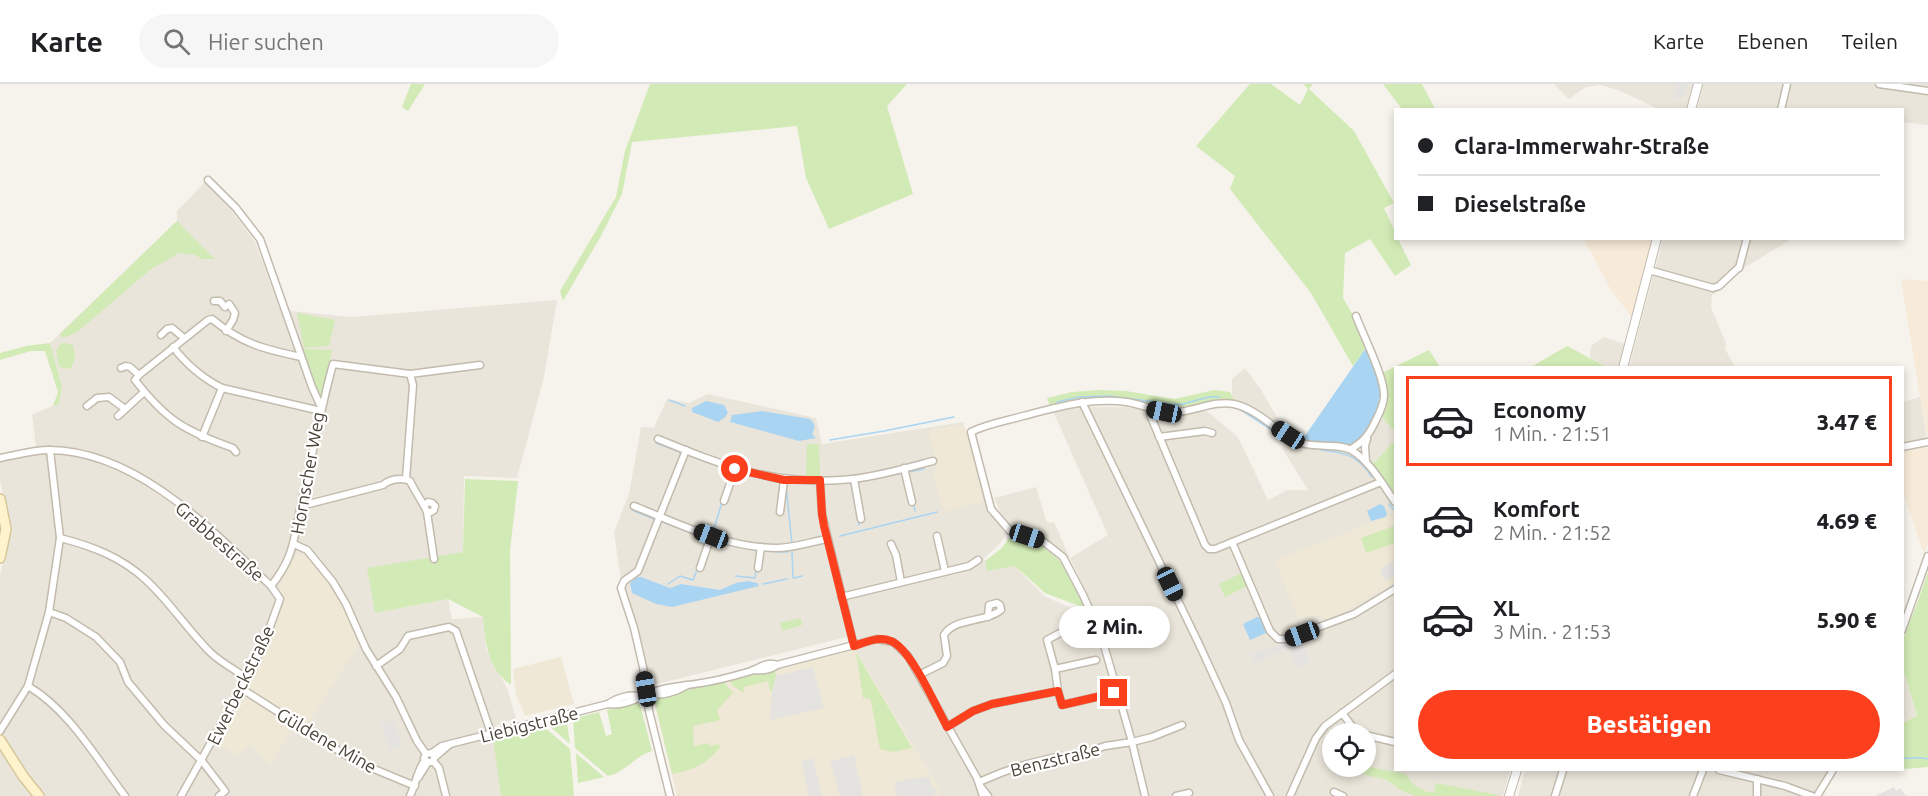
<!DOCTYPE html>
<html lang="de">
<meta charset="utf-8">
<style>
:root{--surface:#fff;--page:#f6f6f6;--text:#202124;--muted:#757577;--line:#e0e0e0;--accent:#fc3f1d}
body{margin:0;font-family:Ubuntu,sans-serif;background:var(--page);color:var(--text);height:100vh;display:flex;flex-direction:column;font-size:22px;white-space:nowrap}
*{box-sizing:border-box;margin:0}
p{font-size:20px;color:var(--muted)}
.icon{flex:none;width:33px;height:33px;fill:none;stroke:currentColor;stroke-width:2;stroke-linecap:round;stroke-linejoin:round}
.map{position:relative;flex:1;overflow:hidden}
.side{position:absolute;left:1394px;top:282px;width:510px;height:405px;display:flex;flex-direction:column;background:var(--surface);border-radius:0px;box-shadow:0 3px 9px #0003}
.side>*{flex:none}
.hud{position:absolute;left:1394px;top:24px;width:510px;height:132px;border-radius:0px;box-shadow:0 3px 9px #0003;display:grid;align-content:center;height:132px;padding:0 24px;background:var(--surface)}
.tools{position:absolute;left:1322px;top:639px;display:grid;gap:12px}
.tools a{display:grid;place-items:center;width:54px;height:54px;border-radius:50%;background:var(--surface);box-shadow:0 3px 9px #0003;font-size:30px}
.end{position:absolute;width:27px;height:27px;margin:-14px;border:8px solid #fc3f1d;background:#fff;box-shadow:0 0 0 3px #fff}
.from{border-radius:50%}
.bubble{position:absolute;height:42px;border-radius:21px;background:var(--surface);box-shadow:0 3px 9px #0003;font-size:20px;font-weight:800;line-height:42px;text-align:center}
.car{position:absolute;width:18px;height:36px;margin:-18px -9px;border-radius:8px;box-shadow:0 0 4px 2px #0007;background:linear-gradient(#222 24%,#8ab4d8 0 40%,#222 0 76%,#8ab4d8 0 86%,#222 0)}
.hud b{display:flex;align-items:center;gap:21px;height:57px;font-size:22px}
.hud b+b{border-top:2px solid var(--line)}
.hud i{width:15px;height:15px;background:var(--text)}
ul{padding:10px 0 0;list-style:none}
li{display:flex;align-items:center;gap:18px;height:90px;margin:0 12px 9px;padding:0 12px;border:3px solid transparent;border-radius:0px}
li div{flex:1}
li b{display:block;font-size:22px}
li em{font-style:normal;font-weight:800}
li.on{border-color:var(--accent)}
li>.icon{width:54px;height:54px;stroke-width:1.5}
.cta{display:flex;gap:12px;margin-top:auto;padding:12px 24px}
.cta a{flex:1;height:69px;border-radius:36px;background:var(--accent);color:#fff;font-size:24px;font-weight:800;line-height:69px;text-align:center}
header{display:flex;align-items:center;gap:36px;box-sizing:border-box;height:84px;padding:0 30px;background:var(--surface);border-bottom:2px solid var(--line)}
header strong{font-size:28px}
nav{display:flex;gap:33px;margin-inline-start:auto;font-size:21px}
.search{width:420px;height:54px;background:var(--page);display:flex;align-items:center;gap:15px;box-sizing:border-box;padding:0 21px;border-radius:33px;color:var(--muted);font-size:22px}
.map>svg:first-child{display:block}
.residential{fill:#eae5da;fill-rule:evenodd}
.commercial{fill:#f7ead8}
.education{fill:#efe8d6}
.green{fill:#d2eab5}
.parking{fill:#e5e3e0}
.water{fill:#a9d4f2}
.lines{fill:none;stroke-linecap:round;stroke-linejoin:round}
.stream{stroke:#a9d4f2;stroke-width:1.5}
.minor-casing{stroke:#c2bbae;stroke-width:9}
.tertiary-casing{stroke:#c2bbae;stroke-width:10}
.secondary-casing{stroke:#d6c79b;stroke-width:12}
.minor{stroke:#fff;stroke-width:6}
.tertiary{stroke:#fff;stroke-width:8}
.secondary{stroke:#fff3cd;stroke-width:9}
.route{stroke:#fc3f1d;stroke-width:8}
.labels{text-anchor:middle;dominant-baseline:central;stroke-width:4.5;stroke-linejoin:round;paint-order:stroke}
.street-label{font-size:18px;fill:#4b4439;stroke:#fff}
</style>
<header>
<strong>Karte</strong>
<div class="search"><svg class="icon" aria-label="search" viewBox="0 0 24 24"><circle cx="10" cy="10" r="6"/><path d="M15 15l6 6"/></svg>Hier suchen</div>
<nav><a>Karte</a><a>Ebenen</a><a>Teilen</a></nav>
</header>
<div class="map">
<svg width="1928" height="712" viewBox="0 0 1928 712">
<rect width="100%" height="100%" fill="#f6f3ec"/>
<g class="residential">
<polygon points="1554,0 1693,0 1686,26 1659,25 1618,6 1600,1 1586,3 1569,15"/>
<polygon points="1703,0 1928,0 1928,41 1902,38 1902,26 1697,26"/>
<polygon points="205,98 235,131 255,158 280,226 352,233 557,216 544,293 517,394 464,392 463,468 368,485 375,529 448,515 452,535 483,533 486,565 507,604 516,634 494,643 502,712 45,712 0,650 0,491 8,456 9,436 0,396 0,370 36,362 32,331 59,319 62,303 50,259 177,137 177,127"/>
<polygon points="1663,155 1792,155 1722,197 1713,200 1655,185"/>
<polygon points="1653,191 1716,208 1712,211 1711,224 1726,259 1725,265 1735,283 1629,284"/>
<polygon points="1604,253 1625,260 1619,283 1607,283 1590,273 1591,262"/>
<polygon points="1245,284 1261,306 1278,335 1289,349 1236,319 1232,311 1232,295"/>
<path d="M708,310l108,24 6,26 141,-22 26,89 18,21 -8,13 -15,13 3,13 28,-5 29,30 36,16 14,-3 -24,-51 -21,-16 -37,-15 -12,-15 -6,-14 42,-11 11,36 7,-1 16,36 38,-23 -55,-124 38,-4h35l35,7h22l21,-5 34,28 30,63 19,-10h21l-26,-42 6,-6 62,11 17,13 28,32v272h115l-7,26h-563v-6l-93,-153 -198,49 -29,-112 -6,-42 15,-38 12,-67 13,1 13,-29 22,4zM1332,650h33v32h-33z"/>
<polygon points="1920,313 1927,355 1902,360 1902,318"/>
<polygon points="1381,332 1395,348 1395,356 1374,379 1370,376 1369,354"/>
<polygon points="1902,581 1917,633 1902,639"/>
<polygon points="0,665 27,704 33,712 0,712"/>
<polygon points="1525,686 1829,686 1814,712 1518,712"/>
</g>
<g class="commercial">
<polygon points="1584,155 1652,155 1632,233 1611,206"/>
<polygon points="1901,195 1928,197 1928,355 1920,313"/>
<polygon points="1928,363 1928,459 1924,470 1902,405 1902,368"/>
</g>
<g class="education">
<polygon points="953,342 965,343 982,399 980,400 983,418 943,428 933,386 937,384 928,347"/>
<polygon points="1395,430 1395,499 1330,535 1314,531 1298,535 1275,476"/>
<polygon points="296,470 305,471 336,508 359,560 306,643 245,604 283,522 279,502 282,492"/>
<polygon points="854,565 940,706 940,712 677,712 655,622 655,618 658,615"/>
<polygon points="561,573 574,620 525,632 516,611 513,585"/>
<polygon points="244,613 293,642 271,680 250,660 238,671 217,659"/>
</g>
<g class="green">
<polygon points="411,0 425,0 408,27 402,23"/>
<polygon points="650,0 907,0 887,22 913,110 829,145 806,94 797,42 632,58 622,110 601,152 563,217 560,207 616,113 625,67"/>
<polygon points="1250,0 1271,0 1300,21 1308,5 1303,0 1313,0 1309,5 1354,47 1394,119 1384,124 1395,148 1395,154 1398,155 1411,181 1395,192 1370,155 1345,169 1343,214 1355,235 1366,264 1353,282 1311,209 1230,105 1235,92 1196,62"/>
<polygon points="1383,0 1422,0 1435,25 1402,25"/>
<polygon points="177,137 215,175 202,175 195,171 179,169 150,186 76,249 63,254 60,250"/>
<polygon points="297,229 335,236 329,262 304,264"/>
<polygon points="50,259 62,303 59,320 53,322 58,308 45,267 31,267 0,276 0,269 26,262"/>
<polygon points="62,259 73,261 75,274 71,285 59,283 56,267"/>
<polygon points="1567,262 1607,283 1531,283"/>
<polygon points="303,265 332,266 321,318"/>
<polygon points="1429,266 1440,283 1395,284 1395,348 1381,332 1386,305 1382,289"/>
<path d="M1100,306l26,1 48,8 40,-9 16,2 6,11c-25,-8 -39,5 -63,5 -13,0 -27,-5 -41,-7 -27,-4 -55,-1 -82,5l-3,-8 25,-6z"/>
<polygon points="1395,356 1395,414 1370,376 1374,379"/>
<polygon points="807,360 819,360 820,392 806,393"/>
<path d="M465,395l53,2 -8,69 1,135c-23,-16 -26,-42 -28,-68l-35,-18 -73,14 -8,-45 96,-16z"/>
<polygon points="1394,442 1395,459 1366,469 1361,454"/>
<polygon points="1012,450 1042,462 1061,478 1085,524 1045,509 1015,482 987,487 985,477 1002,464"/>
<polygon points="1928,488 1928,683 1905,685 1902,684 1902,639 1917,632 1902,581 1902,557 1917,520"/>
<polygon points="1242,489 1247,502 1225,513 1219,500"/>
<polygon points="801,534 802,541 782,547 780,539"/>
<path d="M856,568l56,96 -19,4 -13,-3c-4,-17 -5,-33 -10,-50l-7,-1z"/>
<polygon points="775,587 776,592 772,607 770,607 768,597 743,603 744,609 733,602 730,596"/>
<path d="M723,597l10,12 -16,17 3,10 -27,6 1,20 15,-3 1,3 9,-2 1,3c-13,17 -27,23 -48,27l-17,-72 6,-5z"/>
<path d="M638,619l2,2 12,46c-16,4 -26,21 -44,25l-33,-28 -2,-29 26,-7 7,24 6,-2 -5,-24z"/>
<polygon points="565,636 567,639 570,660 547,640"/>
<polygon points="543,642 570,665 574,712 501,712 493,653"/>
<polygon points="576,669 604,693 578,699"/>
<path d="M1365,682l41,8c6,12 15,17 28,19l2,-10 67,13h-88l-13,-5 -15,-11 -21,-5 -20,-8 -1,2 -7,-2z"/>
</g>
<g class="parking">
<polygon points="1677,0 1688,0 1682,16 1673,14"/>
<polygon points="1393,478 1395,491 1384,497 1380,485"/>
<polygon points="1300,553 1310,578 1297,584 1288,564 1254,580 1250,571"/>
<polygon points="813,583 824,624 770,636 772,607 776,592"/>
<polygon points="392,636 403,661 391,666 380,641"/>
<polygon points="854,671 863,712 840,712 830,677"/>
<polygon points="813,674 822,712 809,712 801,677"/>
<polygon points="929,692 932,704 935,703 937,709 933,710 933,712 897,712 894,699 915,693 917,695"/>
<polygon points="1894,703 1896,707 1900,704 1906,712 1875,712"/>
</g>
<g class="water">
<path d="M1366,264c13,35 23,46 2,81 -5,8 -11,15 -21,17l-35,-2 -10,-4z"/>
<polygon points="706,317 724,321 728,329 724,334 718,338 692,328 692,324"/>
<path d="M762,327l48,8c6,5 5,9 2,15l4,4 -17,3 -69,-19 2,-7z"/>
<polygon points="1380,420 1384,422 1387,430 1385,433 1371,437 1367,427"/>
<polygon points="637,493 641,493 670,504 681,500 720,506 736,499 748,497 757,499 759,502 672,523 656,520 632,509 630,499"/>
<polygon points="1257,533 1261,534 1266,549 1250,556 1243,540"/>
</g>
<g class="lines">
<g class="stream">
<polyline points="669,316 685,322"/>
<polyline points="1057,318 1079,313 1108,312 1179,321 1209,313 1219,313"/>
<polyline points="1241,326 1295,361"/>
<polyline points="830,356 884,347 954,333"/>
<polyline points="656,359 680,368"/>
<polyline points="1301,363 1314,365"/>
<path d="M1321,366c26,3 36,5 51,27"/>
<polyline points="688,371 731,387"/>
<polyline points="908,388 924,385"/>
<polyline points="737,389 780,399"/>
<polyline points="890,391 900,389"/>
<polyline points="859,398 870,395"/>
<polyline points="851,400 859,441"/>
<polyline points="786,402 792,460"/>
<polyline points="1389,420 1395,427"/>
<polyline points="914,421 915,427"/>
<polyline points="632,426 654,435"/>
<polyline points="663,438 705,454"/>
<polyline points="713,448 722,418"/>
<polyline points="840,452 937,428"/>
<polyline points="713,457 758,467"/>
<polyline points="764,467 788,468"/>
<polyline points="792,468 793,494"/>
<polyline points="736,492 755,494 756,486"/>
<polyline points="794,494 802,492"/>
<polyline points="668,500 680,492 693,496 697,486"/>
<polyline points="763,500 787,495"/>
<path d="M1902,674c9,1 17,-2 26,1"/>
</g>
<g class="minor-casing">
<g id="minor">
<polyline points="1879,0 1928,7"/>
<polyline points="1781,26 1787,0"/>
<polyline points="208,96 236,124 260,155 312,303 321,323"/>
<polyline points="1739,184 1747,154"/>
<polyline points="1649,186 1713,204 1719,202 1737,185"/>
<polyline points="214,217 220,217 225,223"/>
<polyline points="226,247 233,236 235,229 229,220"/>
<polyline points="161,251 167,245 172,244 184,254"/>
<path d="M173,263c14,18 29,31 49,41l99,23"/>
<polyline points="121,284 126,282 130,283 139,291"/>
<polyline points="410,290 480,281"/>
<polyline points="1082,318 1199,560 1226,619 1239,656 1270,712"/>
<polyline points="87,322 97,314 109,313 125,325"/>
<polyline points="1151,325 1150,329 1151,333 1205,461 1209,465 1215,465 1381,398"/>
<polyline points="118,332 144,308"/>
<polyline points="202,353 222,304"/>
<polyline points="1159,353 1205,347 1212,349"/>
<path d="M658,355c68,28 119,48 195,40 27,-3 54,-11 80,-18"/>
<polyline points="1902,363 1928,358"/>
<path d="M1351,365c12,-7 18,-14 24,-27 4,-8 9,-17 9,-26 1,-18 -21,-61 -28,-80"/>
<path d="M236,368l-3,-4c-48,-17 -66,-27 -98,-68l4,-5 69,-55 4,-1c30,25 52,30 89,38"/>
<path d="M0,374c16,-3 33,-8 50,-8 87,1 162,80 221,136"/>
<polyline points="1366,378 1365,362 1367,355"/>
<polyline points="904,384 912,418"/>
<polyline points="854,395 861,435"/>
<polyline points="820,397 822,430 854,562"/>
<polyline points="724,417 735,385"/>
<path d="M301,422l82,-21c7,-6 19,-8 27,-4 5,11 13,21 17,31h4l3,-2 1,-4 -3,-3 -4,-1 -3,3"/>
<path d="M634,422c45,18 93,42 143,42 16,0 33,-6 50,-9"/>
<polyline points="427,428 434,475"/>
<polyline points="780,428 784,396"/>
<polyline points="937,452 945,487"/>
<path d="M60,454c32,8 61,19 86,42 23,21 41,49 64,72 10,10 25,18 37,26"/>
<polyline points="1232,458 1270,547 1278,555 1287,555 1354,530 1395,505"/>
<polyline points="294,460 307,466 333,498 346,520 366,565 396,613 417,657 426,670"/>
<polyline points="891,460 896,471 901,498"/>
<polyline points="700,484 711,452"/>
<polyline points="758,484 761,463"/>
<polyline points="841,513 969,482 978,476"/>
<polyline points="49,528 66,534 96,553 120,578 128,598 164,641 202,677 225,707 219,712"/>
<polyline points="1902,546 1928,472"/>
<polyline points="1096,576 1055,585 1058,607 1062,621 1118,608"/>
<polyline points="376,582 400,565 408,552 449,543 456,547 491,649"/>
<polyline points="1055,585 1047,556 1060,549"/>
<path d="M753,586c8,1 17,0 24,-5l100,-26 16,3 15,14 69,122 6,18"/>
<path d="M919,591l24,-12 4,-7 -3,-21c11,-18 41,-12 57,-25l-1,-5 -3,-2 -8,2 -1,12"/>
<path d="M28,602c41,24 68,72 97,110"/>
<polyline points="242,605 355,677 415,702"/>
<path d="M651,610c11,2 25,-2 35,-8"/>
<path d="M608,620c8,-6 24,-11 33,-7"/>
<polyline points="1342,629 1358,650"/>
<polyline points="947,643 973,627 992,620 1058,607"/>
<polyline points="0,647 28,602 49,528 60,454 50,366"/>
<polyline points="1365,651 1395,658"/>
<path d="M432,669l10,-7 166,-42c20,3 34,-10 52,-14 9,-3 18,-3 27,-5 21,-2 44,-8 64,-14 9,-3 16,-10 26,-6"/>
<polyline points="435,673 432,669 426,670 424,674 427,678 432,678 435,673 449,661"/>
<polyline points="433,677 439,684 446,712"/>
<polyline points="1719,686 1785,702 1812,712"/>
<polyline points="418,694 428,678"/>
<polyline points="979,698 1003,688 1027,680 1060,672 1070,674 1105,662 1132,658 1152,653 1182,641"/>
<polyline points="981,703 988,712"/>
<polyline points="1334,708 1343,712"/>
<path d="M181,712l66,-118 16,-32 17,-47 -9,-13c24,-30 22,-46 30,-81 11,-47 19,-94 32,-141l77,10 3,11 -7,94"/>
<path d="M410,712c6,-13 7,-25 15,-36"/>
<polyline points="670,712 649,627 643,583 634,544 621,504 624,497 638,487 686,366"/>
<path d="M1145,712l-13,-54 -31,-107 -18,-40 -20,-38 -19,-15 -34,-11 -19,-22 -20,-77c16,-8 35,-11 52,-16 35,-9 68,-19 104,-14 17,3 32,11 49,10 20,-1 38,-12 58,-8 26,6 44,30 68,39 14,5 37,0 49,7 19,11 32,35 44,52"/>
<polyline points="1176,712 1189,709"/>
<polyline points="1290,712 1316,654 1325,642 1395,590"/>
<polyline points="1555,712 1563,686"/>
<polyline points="1693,712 1703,686"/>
<polyline points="1757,712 1757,695"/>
<polyline points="1817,712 1833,686"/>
</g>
</g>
<g class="tertiary-casing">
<g id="tertiary">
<polyline points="1691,26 1698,0"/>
<polyline points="1623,284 1657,154"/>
<polyline points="1509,712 1517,686"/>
</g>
</g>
<g class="secondary-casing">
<g id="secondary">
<polyline points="0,415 6,445 0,474"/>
<polyline points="0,656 23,692 39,712"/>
</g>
</g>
<use href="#minor" class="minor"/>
<use href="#tertiary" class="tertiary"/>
<use href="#secondary" class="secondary"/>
</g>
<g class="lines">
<path class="route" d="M735,385l49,11h36l2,34 2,12 30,120c12,-4 24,-10 37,-5 20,8 45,65 56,86l26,-16 19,-7 66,-13 4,14 52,-12"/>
</g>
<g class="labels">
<g class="street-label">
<text transform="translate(307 389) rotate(-80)">Hornscher Weg</text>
<text transform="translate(220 457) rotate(41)">Grabbestraße</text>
<text transform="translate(240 601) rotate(-64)">Ewerbeckstraße</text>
<text transform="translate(529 640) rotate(-14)">Liebigstraße</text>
<text transform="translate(327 656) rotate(30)">Güldene Mine</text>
<text transform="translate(1055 675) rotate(-14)">Benzstraße</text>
</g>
</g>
</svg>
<div class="tools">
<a><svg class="icon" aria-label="locate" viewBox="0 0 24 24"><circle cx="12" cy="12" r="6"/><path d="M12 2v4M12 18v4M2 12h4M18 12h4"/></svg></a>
</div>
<i class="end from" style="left:735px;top:385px"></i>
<i class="end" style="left:1114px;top:609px"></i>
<div class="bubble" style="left:1059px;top:522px;width:111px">2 Min.</div>
<i class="car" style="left:1164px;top:328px;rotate:282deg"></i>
<i class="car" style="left:1288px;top:351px;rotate:303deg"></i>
<i class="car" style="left:711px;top:452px;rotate:291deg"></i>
<i class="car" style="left:1027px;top:452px;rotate:108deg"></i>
<i class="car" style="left:1170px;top:500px;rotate:154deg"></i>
<i class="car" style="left:1302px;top:550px;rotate:250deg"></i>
<i class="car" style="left:646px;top:605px;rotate:351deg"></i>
<div class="hud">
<b><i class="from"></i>Clara-Immerwahr-Straße</b>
<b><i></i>Dieselstraße</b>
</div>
<section class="side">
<ul>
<li class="on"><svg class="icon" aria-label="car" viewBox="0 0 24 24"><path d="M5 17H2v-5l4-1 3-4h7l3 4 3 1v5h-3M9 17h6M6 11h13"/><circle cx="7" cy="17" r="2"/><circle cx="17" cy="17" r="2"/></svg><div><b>Economy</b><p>1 Min. · 21:51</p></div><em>3.47 €</em></li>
<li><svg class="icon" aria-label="car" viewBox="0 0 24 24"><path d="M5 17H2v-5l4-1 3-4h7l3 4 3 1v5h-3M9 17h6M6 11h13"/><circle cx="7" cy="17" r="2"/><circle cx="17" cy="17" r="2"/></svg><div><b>Komfort</b><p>2 Min. · 21:52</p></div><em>4.69 €</em></li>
<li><svg class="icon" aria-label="car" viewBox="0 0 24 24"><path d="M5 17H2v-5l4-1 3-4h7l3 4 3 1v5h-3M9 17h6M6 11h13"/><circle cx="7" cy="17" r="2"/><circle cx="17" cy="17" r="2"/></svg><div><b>XL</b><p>3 Min. · 21:53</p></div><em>5.90 €</em></li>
</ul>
<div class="cta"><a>Bestätigen</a></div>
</section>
</div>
